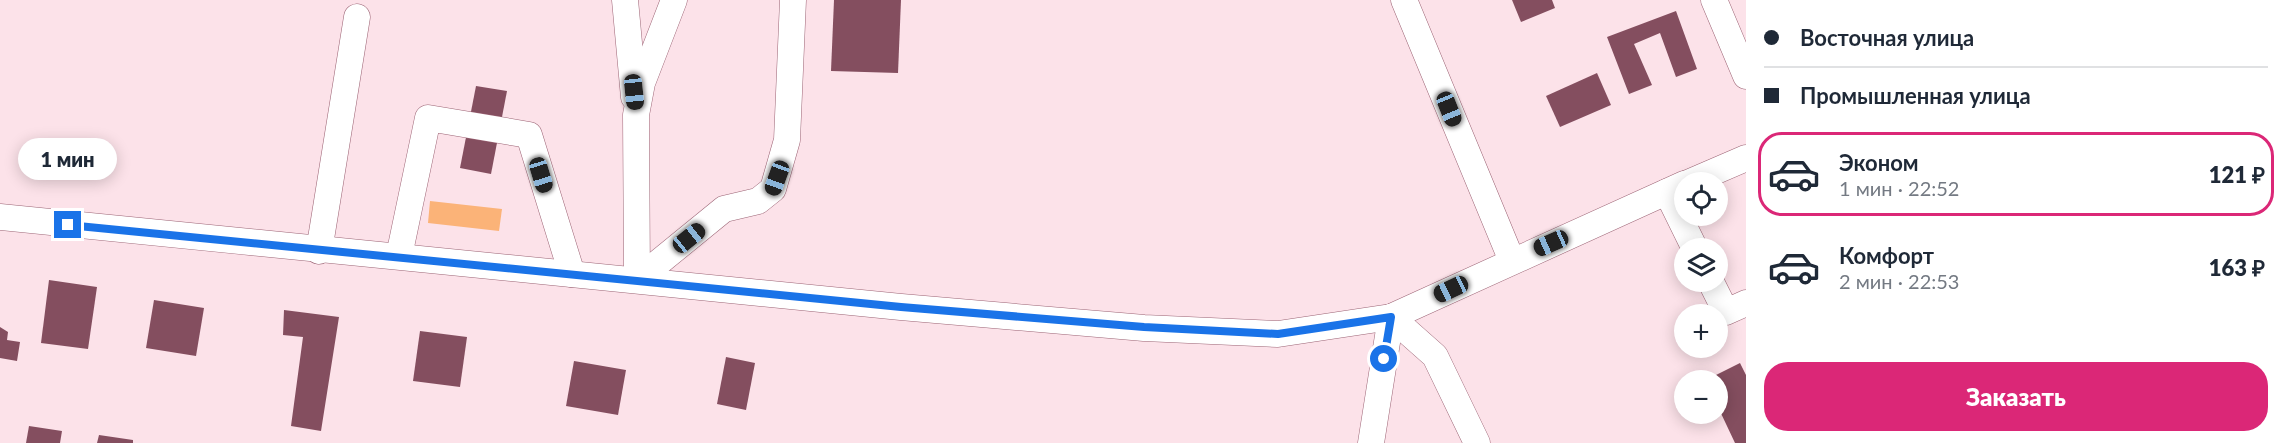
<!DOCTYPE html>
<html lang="ru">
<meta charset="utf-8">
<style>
:root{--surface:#fff;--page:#f6f6f7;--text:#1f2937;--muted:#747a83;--line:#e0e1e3;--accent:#db2777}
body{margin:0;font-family:Lato,sans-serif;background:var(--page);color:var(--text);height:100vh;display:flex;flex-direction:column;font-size:22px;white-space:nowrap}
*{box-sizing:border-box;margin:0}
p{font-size:20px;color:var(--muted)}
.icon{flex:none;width:33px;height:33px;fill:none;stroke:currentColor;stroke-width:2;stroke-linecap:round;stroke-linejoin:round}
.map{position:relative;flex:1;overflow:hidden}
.panel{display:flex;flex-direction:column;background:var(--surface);width:540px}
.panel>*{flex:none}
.banner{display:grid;align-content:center;height:132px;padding:0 18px;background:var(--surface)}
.tools{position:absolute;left:1674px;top:172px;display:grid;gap:12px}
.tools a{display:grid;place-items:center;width:54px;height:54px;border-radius:50%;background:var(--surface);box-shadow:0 3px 15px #0003;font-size:30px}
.end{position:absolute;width:27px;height:27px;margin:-14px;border:8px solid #1a73e8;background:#fff;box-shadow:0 0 0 3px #fff}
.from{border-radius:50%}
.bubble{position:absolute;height:42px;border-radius:21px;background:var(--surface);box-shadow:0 3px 15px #0003;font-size:20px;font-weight:800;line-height:42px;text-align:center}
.car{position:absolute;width:18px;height:36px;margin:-18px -9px;border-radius:8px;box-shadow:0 0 4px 2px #0007;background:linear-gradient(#222 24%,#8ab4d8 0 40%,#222 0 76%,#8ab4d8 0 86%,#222 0)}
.banner b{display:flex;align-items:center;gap:21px;height:57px;font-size:22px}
.banner b+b{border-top:2px solid var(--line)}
.banner i{width:15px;height:15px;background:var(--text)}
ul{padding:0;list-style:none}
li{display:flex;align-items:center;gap:18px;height:84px;margin:0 12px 9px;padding:0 6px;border:3px solid transparent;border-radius:24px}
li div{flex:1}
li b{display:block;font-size:22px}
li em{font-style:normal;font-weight:800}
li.selected{border-color:var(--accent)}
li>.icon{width:54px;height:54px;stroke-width:1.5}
.cta{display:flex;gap:12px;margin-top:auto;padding:12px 18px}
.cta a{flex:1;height:69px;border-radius:24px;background:var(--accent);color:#fff;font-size:24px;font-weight:800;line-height:69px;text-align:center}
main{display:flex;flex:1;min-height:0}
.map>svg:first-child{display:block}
.green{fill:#fbb378}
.building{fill:#844e5f}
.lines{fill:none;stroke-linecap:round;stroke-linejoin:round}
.minor-casing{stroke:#9c6475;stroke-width:27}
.minor{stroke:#fff;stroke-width:26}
.route{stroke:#1a73e8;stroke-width:8}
</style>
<main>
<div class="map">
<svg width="1746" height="443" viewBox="0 0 1746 443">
<rect width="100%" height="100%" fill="#fce2e9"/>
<polygon class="green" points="430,201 502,209 499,231 428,223"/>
<g class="building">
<polygon points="834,0 901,0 898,73 831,71"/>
<polygon points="1512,0 1552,0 1555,8 1521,22"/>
<polygon points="1676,11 1697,69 1676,77 1660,33 1634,44 1652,85 1629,94 1607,37"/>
<polygon points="1597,73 1611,105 1560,127 1546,96"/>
<polygon points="476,86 507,91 491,174 460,168"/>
<polygon points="49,280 97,287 88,349 41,343"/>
<polygon points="154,300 204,308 196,356 146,348"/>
<polygon points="284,310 339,317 321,431 291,426 303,337 283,335"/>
<polygon points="0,327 8,332 7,340 20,342 17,361 0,358"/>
<polygon points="420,331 467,337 460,387 413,381"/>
<polygon points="726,357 755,363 746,410 717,404"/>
<polygon points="574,361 626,370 618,415 566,406"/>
<polygon points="1740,363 1746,375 1746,443 1735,443 1718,407 1718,381 1704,381"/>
<polygon points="29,426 62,431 60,443 26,443"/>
<polygon points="99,435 133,440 133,443 97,443"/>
</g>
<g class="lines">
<g class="minor-casing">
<g id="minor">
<polyline points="625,0 634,97"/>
<polyline points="1404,0 1512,261"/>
<polyline points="1714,0 1746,76"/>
<polyline points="1688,183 1746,158"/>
<polyline points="1667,192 1695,249"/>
<polyline points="0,217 901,307 1144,328 1278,334 1391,317 1684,184"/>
<polyline points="319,251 357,17"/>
<polyline points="399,256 428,118 529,135 572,274"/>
<polyline points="637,280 724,209 758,201 773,189 787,140 793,0"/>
<polyline points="637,280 636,115 642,83 674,0"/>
<polyline points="1711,282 1726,312 1746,303"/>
<polyline points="1391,317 1435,356 1477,443"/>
<polyline points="1371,443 1391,317"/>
</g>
</g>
<use href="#minor" class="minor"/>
</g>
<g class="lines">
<polyline class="route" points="68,225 901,307 1144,327 1278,334 1391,317 1384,359"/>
</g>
</svg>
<div class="tools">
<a><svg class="icon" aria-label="locate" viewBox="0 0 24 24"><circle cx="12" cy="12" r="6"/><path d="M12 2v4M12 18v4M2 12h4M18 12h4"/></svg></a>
<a><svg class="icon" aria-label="layers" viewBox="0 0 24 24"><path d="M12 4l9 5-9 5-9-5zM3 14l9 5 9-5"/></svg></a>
<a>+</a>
<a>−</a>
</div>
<i class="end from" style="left:1384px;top:359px"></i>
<i class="end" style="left:68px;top:225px"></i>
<div class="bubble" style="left:18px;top:138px;width:99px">1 мин</div>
<i class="car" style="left:634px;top:92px;rotate:174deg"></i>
<i class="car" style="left:1449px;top:109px;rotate:158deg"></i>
<i class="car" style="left:541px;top:175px;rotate:163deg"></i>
<i class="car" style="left:777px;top:178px;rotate:200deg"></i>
<i class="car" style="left:689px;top:238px;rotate:51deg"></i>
<i class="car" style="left:1551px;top:243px;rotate:246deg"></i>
<i class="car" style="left:1451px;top:289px;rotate:245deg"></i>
</div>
<section class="panel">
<div class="banner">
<b><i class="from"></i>Восточная улица</b>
<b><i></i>Промышленная улица</b>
</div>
<ul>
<li class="selected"><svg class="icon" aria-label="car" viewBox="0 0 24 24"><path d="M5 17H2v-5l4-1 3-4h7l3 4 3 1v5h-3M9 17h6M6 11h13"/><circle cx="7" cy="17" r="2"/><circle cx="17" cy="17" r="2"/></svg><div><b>Эконом</b><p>1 мин · 22:52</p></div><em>121 ₽</em></li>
<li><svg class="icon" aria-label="car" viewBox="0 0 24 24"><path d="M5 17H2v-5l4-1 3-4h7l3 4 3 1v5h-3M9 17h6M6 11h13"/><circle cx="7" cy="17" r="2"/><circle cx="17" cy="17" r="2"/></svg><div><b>Комфорт</b><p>2 мин · 22:53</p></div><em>163 ₽</em></li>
</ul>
<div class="cta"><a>Заказать</a></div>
</section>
</main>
